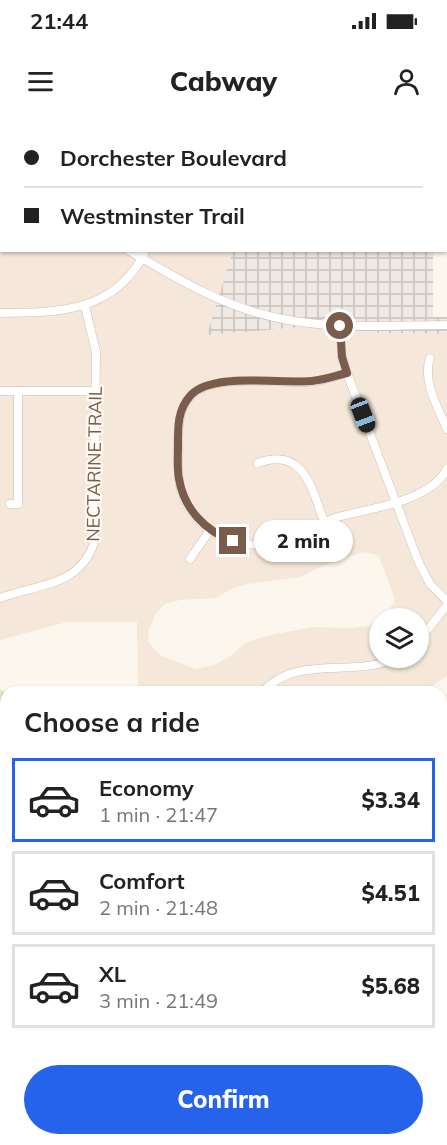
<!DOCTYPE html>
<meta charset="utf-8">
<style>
:root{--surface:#fff;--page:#f2f2f2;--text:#222;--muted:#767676;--line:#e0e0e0;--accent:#2563eb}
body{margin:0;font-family:Mulish,sans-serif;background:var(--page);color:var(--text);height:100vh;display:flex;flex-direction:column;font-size:22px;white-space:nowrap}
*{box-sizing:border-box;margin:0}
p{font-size:20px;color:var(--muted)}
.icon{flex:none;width:33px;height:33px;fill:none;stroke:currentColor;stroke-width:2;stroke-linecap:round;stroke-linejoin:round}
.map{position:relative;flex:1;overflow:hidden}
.details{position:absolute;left:0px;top:566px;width:447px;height:460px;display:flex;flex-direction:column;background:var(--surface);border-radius:18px 18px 0 0;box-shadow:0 2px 4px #0004}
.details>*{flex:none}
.top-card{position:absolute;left:0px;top:0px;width:447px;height:132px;box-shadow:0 2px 4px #0004;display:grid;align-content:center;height:132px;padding:0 24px;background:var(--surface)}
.buttons{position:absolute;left:369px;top:488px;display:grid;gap:12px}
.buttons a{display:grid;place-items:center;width:60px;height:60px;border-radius:50%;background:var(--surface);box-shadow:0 2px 4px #0004;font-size:30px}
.end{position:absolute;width:27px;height:27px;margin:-14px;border:8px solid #7a5c4d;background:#fff;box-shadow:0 0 0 3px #fff}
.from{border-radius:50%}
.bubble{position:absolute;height:42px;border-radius:21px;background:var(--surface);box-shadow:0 2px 4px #0004;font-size:20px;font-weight:800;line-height:42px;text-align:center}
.car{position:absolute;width:18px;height:36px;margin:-18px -9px;border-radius:8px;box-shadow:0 0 4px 2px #0007;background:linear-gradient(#222 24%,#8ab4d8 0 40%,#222 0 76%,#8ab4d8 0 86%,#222 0)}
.top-card b{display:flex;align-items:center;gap:21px;height:57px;font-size:22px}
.top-card b+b{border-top:2px solid var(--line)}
.top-card i{width:15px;height:15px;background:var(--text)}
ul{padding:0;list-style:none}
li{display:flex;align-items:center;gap:18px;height:84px;margin:0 12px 9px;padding:0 12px;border:3px solid var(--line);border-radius:0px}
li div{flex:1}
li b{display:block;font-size:22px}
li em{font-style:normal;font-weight:800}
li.on{border-color:var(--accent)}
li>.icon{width:54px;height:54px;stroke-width:1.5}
h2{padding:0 24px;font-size:27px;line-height:72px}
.action{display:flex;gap:12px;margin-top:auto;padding:12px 24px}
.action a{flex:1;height:69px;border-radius:36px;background:var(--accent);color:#fff;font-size:24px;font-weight:800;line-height:69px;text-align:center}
.status{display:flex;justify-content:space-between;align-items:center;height:42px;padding:0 30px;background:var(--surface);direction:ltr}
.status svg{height:16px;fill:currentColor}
header{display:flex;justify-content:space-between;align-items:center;height:78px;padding:0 24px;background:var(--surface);font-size:27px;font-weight:800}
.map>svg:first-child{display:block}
.residential{fill:#f5e8da;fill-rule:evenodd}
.industrial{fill:url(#industrial-grid)}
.wetland{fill:url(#wetland-marsh)}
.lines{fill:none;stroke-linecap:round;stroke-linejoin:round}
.minor-casing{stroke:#d1beb0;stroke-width:9}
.major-casing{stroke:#dad1cd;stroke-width:12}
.highway-casing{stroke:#dad1cd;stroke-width:14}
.minor{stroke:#fff;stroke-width:8}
.major{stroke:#fbd9a5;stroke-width:10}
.highway{stroke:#f7b7a3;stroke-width:12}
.route{stroke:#7a5c4d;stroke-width:8}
.labels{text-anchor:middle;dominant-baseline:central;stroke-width:4.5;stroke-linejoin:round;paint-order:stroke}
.street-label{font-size:18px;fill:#7a5c4d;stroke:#fffaf3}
</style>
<div class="status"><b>21:44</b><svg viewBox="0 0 49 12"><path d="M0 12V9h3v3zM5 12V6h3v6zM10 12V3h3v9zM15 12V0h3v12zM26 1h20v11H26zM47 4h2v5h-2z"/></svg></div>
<header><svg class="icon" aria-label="menu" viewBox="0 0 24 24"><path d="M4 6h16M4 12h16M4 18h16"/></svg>Cabway<svg class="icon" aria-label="person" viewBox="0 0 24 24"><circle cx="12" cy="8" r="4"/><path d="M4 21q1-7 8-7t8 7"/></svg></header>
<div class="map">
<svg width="447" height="1025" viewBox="0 0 447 1025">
<defs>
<pattern id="industrial-grid" width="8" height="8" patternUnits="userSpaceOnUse" patternTransform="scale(1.5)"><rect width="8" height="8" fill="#efe9e4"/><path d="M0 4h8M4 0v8" fill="none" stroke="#c7c0bb"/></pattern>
<pattern id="wetland-marsh" width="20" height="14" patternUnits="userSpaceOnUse" patternTransform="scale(1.5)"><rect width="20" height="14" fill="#d8ecc9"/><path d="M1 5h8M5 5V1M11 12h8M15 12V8" fill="none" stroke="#b4c2a5"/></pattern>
</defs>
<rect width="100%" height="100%" fill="#fdf6ec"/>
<g class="residential">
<path d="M0,0h195l-193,2v128l219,1 11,6 -25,78 107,-9 67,7 66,1v342l-22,15h-287l-1,-69h-70l-67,18zM365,432l14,4 16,44 -10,18h33v39h-38l-1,-33 -26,4 -40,-1 -47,9 -21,7 -14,13 -17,9 -18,4 -35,-13 -13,-14 1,-13 7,-16 9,-9 15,-4 36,-2 17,-10 15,-4 52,-7 36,-17z"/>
<polygon points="441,596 447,596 447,719 441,717"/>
<polygon points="6,604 6,777 0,777 0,612"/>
<rect x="441" y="750" width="6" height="24"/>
</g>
<g class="industrial">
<polygon points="195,0 416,0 417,1 191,1"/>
<polygon points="221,131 433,131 433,197 447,197 447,214 381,213 314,206 207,215 231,137"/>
</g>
<g class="wetland">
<polygon points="0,569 6,573 6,604 0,611"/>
<polygon points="222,1020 396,1020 397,1025 226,1025"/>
</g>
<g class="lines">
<g class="minor-casing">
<g id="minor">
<polyline points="136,0 136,2"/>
<polyline points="0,21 2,21"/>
<polyline points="0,111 2,112"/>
<path d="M128,130c48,28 95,57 150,68 55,12 113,7 169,7"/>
<path d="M0,193c59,0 117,-1 146,-63"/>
<polyline points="340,206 342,237 347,253 419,443 430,464 447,481"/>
<path d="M430,238c-8,23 8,50 17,71"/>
<path d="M347,253c-13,4 -25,8 -39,9 -32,1 -81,-7 -108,7 -21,11 -22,35 -22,56 0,15 -1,30 3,45 11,37 51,61 89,53 23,-6 45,-19 68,-26 33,-9 91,-15 109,-48"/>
<polyline points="0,271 96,271"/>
<path d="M258,343c46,-17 54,26 66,59"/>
<polyline points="10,384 18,384 18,271"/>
<polyline points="190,439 210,410"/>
<path d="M0,478c37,-14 79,-11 94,-55l2,-191 -11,-46"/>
<polyline points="418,522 447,485"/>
<path d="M263,571c38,-38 91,-12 136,-34"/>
<polyline points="441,633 447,633"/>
<polyline points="0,708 6,709"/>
</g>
</g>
<g class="major-casing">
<g id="major">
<polyline points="441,778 447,778"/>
<polyline points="0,781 6,781"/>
</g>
</g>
<g class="highway-casing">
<g id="highway">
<polyline points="430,0 430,2"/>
<polyline points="446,42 447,46"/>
</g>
</g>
<use href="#minor" class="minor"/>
<use href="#major" class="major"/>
<use href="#highway" class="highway"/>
</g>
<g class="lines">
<path class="route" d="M233,421c-28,-10 -49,-32 -54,-62 -2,-10 -1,-21 -1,-32 0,-19 -1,-37 13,-52 22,-23 90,-11 121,-14 12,-1 23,-5 35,-8l-5,-16 -2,-31"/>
</g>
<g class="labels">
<g class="street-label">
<text transform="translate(94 344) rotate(-89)">NECTARINE TRAIL</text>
</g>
</g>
</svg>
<div class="buttons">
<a><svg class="icon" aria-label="layers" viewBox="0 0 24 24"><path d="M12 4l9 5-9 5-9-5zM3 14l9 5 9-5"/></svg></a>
</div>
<i class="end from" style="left:340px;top:206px"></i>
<i class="end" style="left:233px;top:421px"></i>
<div class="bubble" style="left:254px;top:400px;width:99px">2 min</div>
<i class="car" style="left:363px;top:295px;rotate:159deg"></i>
<div class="top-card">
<b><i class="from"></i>Dorchester Boulevard</b>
<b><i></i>Westminster Trail</b>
</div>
<section class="details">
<h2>Choose a ride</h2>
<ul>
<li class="on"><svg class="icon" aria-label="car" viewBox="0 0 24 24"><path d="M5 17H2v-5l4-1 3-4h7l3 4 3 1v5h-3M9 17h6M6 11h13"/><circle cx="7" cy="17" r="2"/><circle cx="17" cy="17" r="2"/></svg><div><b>Economy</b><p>1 min · 21:47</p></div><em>$3.34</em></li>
<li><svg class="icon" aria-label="car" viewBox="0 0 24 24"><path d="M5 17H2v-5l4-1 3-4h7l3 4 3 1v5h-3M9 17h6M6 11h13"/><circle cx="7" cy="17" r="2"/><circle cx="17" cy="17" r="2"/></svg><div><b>Comfort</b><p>2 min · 21:48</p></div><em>$4.51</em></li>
<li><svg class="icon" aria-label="car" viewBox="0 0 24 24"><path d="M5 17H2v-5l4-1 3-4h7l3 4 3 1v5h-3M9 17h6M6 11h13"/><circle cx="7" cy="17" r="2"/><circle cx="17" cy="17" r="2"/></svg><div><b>XL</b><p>3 min · 21:49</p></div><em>$5.68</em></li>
</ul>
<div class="action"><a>Confirm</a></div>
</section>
</div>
